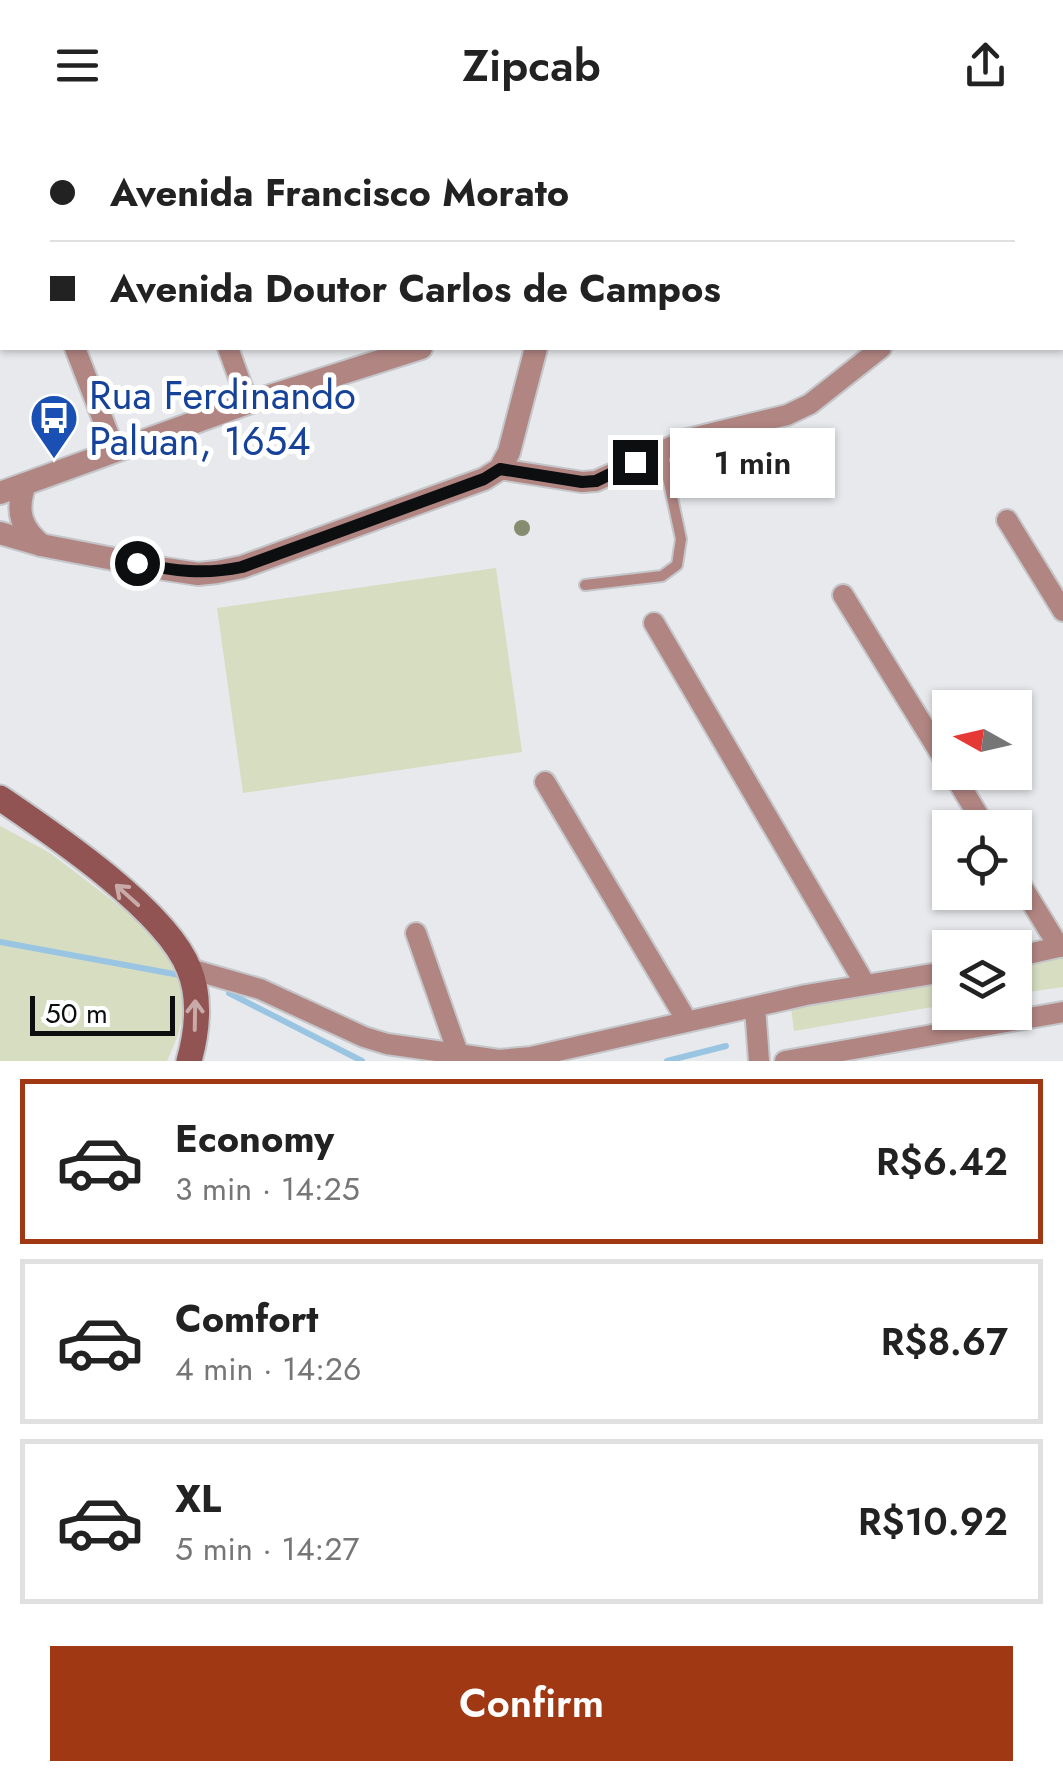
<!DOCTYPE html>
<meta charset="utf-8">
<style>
:root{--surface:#fff;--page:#f6f6f6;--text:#222;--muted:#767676;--line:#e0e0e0;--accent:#9f3813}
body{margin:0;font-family:Jost,sans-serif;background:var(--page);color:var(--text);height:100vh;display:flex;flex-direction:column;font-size:38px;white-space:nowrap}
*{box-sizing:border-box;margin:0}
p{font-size:32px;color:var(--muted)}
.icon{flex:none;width:55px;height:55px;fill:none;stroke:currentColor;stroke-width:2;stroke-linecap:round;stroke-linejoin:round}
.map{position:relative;height:931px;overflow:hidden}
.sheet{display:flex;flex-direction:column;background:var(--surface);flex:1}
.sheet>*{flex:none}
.hud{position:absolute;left:0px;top:0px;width:1065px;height:220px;box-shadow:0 2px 8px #0004;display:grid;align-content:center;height:220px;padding:0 50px;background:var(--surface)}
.needle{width:65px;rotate:278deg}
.buttons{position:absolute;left:932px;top:560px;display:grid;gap:20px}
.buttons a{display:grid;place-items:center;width:100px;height:100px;border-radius:0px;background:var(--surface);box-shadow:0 2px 8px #0004;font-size:50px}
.scale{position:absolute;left:30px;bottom:25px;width:145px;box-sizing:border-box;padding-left:10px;border:5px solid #0d0e0f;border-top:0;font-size:28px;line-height:35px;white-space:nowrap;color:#0d0e0f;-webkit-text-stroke:8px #fff;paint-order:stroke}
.end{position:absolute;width:45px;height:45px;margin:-22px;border:12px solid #0d0e0f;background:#fff;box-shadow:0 0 0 5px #fff}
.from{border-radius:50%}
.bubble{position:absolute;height:70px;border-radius:0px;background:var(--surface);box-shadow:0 2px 8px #0004;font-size:32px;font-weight:600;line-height:70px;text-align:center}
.hud b{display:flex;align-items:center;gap:35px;height:95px;font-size:38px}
.hud b+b{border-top:2px solid var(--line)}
.hud i{width:25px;height:25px;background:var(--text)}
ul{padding:18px 0 0;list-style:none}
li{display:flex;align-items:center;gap:30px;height:165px;margin:0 20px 15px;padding:0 30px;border:5px solid var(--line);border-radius:0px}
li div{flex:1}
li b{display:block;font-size:38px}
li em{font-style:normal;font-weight:600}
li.on{border-color:var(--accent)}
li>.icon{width:90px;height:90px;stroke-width:1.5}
.primary-button{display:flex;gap:20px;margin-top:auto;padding:20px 50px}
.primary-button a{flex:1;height:115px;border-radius:0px;background:var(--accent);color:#fff;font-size:40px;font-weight:600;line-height:115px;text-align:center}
header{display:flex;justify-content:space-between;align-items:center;height:130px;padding:0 50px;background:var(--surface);font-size:45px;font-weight:600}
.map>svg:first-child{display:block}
.green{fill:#d6ddc1}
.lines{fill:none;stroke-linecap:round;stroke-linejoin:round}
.stream{stroke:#99c5e3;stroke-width:6}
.service-casing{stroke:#c4c6c9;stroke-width:14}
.minor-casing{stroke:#c4c6c9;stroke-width:24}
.tertiary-casing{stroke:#c4c6c9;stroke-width:26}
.secondary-casing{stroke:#c4c6c9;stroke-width:29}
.path{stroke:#78797b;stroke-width:4;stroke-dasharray:8 8;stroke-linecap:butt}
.service{stroke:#b18582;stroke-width:10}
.minor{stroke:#b18582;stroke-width:20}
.tertiary{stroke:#b18582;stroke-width:22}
.secondary{stroke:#925452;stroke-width:25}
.tree{fill:#868c6f}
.oneway{stroke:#c8aaa8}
.route{stroke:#0d0e0f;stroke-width:12}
.labels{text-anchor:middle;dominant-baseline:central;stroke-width:10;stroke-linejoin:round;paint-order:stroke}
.transit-label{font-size:40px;fill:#164399;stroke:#fff;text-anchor:start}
</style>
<header><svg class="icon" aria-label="menu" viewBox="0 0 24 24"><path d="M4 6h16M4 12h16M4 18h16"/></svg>Zipcab<svg class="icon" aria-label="share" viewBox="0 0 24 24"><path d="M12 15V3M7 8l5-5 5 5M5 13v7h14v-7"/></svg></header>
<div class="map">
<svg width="1063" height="931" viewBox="0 0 1063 931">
<rect width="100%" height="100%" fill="#e7e9ec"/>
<g class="green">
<polygon points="496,438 522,622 243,663 217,478"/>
<polygon points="0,696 50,723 163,809 188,859 178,905 167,931 0,931"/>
<polygon points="1063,816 1063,857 1015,864 1015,827"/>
<polygon points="950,841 950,874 794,901 790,869"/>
</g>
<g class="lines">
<g class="stream">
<polyline points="0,812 185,846"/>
<polyline points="229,863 362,931"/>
<polyline points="667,931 726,916"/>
</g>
<g class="service-casing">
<polyline id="service" points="585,455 662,446 677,435 681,409 662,320"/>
</g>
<g class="minor-casing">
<g id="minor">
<polyline points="146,0 147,2"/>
<polyline points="294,0 295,2"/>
<polyline points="452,0 453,2"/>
<polyline points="591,2 592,0"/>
<polyline points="0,24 2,30"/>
<polyline points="1062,56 1063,56"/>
<polyline points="1062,105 1063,105"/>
<polyline points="75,218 115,321"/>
<polyline points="228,218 248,273"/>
<polyline points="500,339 582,352 596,351 688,309 787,285 810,274 881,218"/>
<polyline points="1007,390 1063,481"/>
<polyline points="843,465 950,639"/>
<polyline points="654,493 865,854"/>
<polyline points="952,642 986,698"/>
<polyline points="545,652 687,891"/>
<polyline points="1015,745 1059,817"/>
<polyline points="416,803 459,926"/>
<polyline points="1015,827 1063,816"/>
<polyline points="190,839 260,859 364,907 387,914 499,930 531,927 806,865 950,841"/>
<polyline points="755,877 759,931"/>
<polyline points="785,931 1063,882"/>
</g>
</g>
<g class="tertiary-casing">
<g id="tertiary">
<polyline points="865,2 872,0"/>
<path d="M24,357c-8,25 -3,41 17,58"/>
<polyline points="0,363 248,273 421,218"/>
<polyline points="0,403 41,415 165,439 198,444 217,442 242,437 484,349 500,339 509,322 536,218"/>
</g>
</g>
<g class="secondary-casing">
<path id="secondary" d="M0,668c53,36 166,112 189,171 12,28 8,64 0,92"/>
</g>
<g class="path">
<polyline points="487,0 488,2"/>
<polyline points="1016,0 1017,2"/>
</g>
<use href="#service" class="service"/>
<use href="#minor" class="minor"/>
<use href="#tertiary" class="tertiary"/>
<use href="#secondary" class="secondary"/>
</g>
<circle class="tree" cx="522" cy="398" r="8"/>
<defs><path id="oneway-shaft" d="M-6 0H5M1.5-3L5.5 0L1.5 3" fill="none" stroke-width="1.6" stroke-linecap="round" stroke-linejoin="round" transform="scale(2.5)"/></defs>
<g class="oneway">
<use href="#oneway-shaft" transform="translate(127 765) rotate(-138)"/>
<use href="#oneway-shaft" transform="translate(195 885) rotate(-89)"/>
</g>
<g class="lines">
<path class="route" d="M137,433c37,8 67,12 105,4l242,-88 16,-10 82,13 14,-1 39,-19"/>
</g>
<defs>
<g id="bus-pin" transform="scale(2.5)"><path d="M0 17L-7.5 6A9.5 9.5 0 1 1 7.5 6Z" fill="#1a4fb4" stroke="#fff"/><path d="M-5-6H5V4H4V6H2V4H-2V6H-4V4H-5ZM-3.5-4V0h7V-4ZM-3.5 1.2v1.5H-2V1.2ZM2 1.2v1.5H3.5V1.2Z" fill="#fff"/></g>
</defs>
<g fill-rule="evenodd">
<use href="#bus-pin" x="54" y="288"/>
</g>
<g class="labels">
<g class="transit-label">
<text x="89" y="265">Rua Ferdinando<tspan x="89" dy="46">Paluan, 1654</tspan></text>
</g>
</g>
</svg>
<div class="buttons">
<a><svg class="needle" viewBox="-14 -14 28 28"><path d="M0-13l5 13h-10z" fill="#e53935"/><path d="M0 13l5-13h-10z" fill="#767676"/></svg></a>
<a><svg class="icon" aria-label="locate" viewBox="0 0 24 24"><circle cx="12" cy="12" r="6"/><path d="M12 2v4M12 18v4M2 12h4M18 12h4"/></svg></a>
<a><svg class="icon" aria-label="layers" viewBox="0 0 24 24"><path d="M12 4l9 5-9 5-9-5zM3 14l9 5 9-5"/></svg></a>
</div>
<div class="scale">50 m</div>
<i class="end from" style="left:137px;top:433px"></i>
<i class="end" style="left:635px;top:332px"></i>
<div class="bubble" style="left:670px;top:298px;width:165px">1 min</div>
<div class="hud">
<b><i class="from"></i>Avenida Francisco Morato</b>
<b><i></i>Avenida Doutor Carlos de Campos</b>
</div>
</div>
<section class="sheet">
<ul>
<li class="on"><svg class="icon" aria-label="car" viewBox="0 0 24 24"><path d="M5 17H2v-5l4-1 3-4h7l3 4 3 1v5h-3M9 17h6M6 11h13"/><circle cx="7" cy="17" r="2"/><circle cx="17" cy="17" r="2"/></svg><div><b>Economy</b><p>3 min · 14:25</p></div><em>R$6.42</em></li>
<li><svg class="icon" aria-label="car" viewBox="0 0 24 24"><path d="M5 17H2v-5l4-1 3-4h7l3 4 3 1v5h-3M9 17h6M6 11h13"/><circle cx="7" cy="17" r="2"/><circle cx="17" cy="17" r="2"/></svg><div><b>Comfort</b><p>4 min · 14:26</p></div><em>R$8.67</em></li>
<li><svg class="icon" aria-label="car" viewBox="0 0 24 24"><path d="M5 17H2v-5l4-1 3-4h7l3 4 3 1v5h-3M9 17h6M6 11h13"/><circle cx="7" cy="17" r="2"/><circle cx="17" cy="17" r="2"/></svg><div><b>XL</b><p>5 min · 14:27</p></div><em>R$10.92</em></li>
</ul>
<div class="primary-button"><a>Confirm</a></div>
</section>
